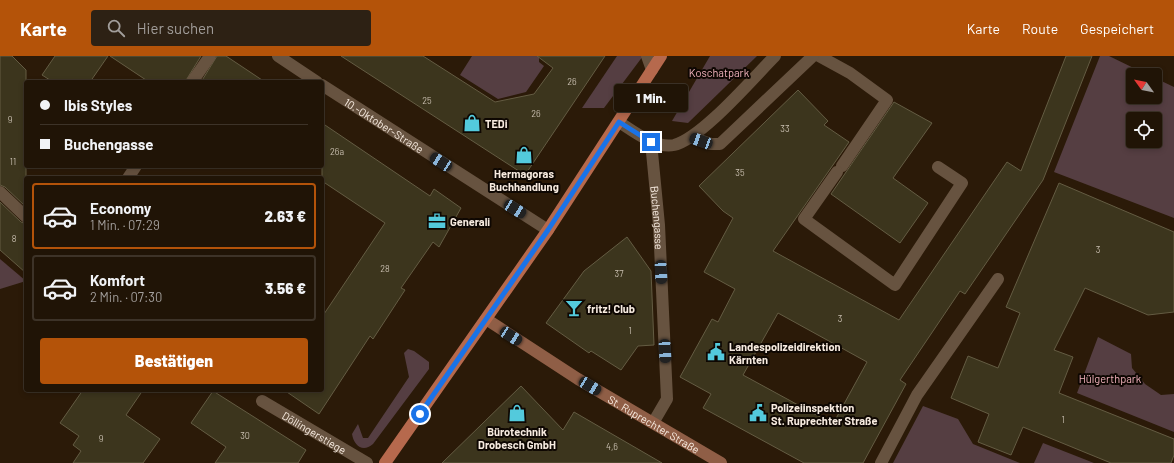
<!DOCTYPE html>
<html lang="de">
<meta charset="utf-8">
<style>
:root{--surface:#201406;--page:#2d2114;--text:#f1f3f6;--muted:#a29e9b;--line:#3d3328;--accent:#b45309}
body{margin:0;font-family:Barlow,sans-serif;background:var(--page);color:var(--text);height:100vh;display:flex;flex-direction:column;font-size:15px;white-space:nowrap}
*{box-sizing:border-box;margin:0}
p{font-size:13px;color:var(--muted)}
.icon{flex:none;width:22px;height:22px;fill:none;stroke:currentColor;stroke-width:2;stroke-linecap:round;stroke-linejoin:round}
.map{position:relative;flex:1;overflow:hidden}
.sheet{position:absolute;left:24px;top:120px;width:300px;height:216px;display:flex;flex-direction:column;background:var(--surface);border-radius:4px;box-shadow:0 2px 6px #0003,0 0 0 1px var(--line)}
.sheet>*{flex:none}
.hud{position:absolute;left:24px;top:24px;width:300px;height:88px;border-radius:4px;box-shadow:0 2px 6px #0003,0 0 0 1px var(--line);display:grid;align-content:center;height:88px;padding:0 16px;background:var(--surface)}
.needle{width:26px;rotate:303deg}
.controls{position:absolute;left:1126px;top:12px;display:grid;gap:8px}
.controls a{display:grid;place-items:center;width:36px;height:36px;border-radius:4px;background:var(--surface);box-shadow:0 2px 6px #0003,0 0 0 1px var(--line);font-size:20px}
.end{position:absolute;width:18px;height:18px;margin:-9px;border:5px solid #1a73e8;background:#fff;box-shadow:0 0 0 2px #fff}
.from{border-radius:50%}
.bubble{position:absolute;height:28px;border-radius:4px;background:var(--surface);box-shadow:0 2px 6px #0003,0 0 0 1px var(--line);font-size:13px;font-weight:800;line-height:28px;text-align:center}
.car{position:absolute;width:12px;height:24px;margin:-12px -6px;border-radius:5px;box-shadow:0 0 3px 1px #0007;background:linear-gradient(#222 24%,#8ab4d8 0 40%,#222 0 76%,#8ab4d8 0 86%,#222 0)}
.hud b{display:flex;align-items:center;gap:14px;height:38px;font-size:15px}
.hud b+b{border-top:1px solid var(--line)}
.hud i{width:10px;height:10px;background:var(--text)}
ul{padding:7px 0 0;list-style:none}
li{display:flex;align-items:center;gap:12px;height:66px;margin:0 8px 6px;padding:0 8px;border:2px solid var(--line);border-radius:4px}
li div{flex:1}
li b{display:block;font-size:15px}
li em{font-style:normal;font-weight:800}
li.active{border-color:var(--accent)}
li>.icon{width:36px;height:36px;stroke-width:1.5}
.cta{display:flex;gap:8px;margin-top:auto;padding:8px 16px}
.cta a{flex:1;height:46px;border-radius:4px;background:var(--accent);color:#fff;font-size:16px;font-weight:800;line-height:46px;text-align:center}
header{display:flex;align-items:center;gap:24px;box-sizing:border-box;height:56px;padding:0 20px;background:var(--accent);color:#fff}
header strong{font-size:19px}
nav{display:flex;gap:22px;margin-inline-start:auto;font-size:14px}
.search{width:280px;height:36px;background:var(--page);display:flex;align-items:center;gap:10px;box-sizing:border-box;padding:0 14px;border-radius:4px;color:var(--muted);font-size:15px}
.map>svg:first-child{display:block}
.green{fill:#553e42;fill-rule:evenodd}
.building{fill:#3c351d;stroke:#645c43;fill-rule:evenodd}
.lines{fill:none;stroke-linecap:round;stroke-linejoin:round}
.lane{stroke:#675340;stroke-width:12}
.street{stroke:#675340;stroke-width:12}
.secondary{stroke:#8f5e46;stroke-width:12}
.primary{stroke:#b6694d;stroke-width:12}
.route{stroke:#1a73e8;stroke-width:5}
.labels{text-anchor:middle;dominant-baseline:central;stroke-width:4;stroke-linejoin:round;paint-order:stroke}
.number-label{font-size:9px;fill:#c8beaf}
.park-label{font-size:11px;fill:#f1b2bc;stroke:#0e0702}
.poi-label{font-size:11px;font-weight:bold;fill:#f7ebe0;stroke:#0e0702;text-anchor:start}
.street-label{font-size:11px;fill:#f7ebe0;stroke:#0e0702}
</style>
<header>
<strong>Karte</strong>
<div class="search"><svg class="icon" aria-label="search" viewBox="0 0 24 24"><circle cx="10" cy="10" r="6"/><path d="M15 15l6 6"/></svg>Hier suchen</div>
<nav><a>Karte</a><a>Route</a><a>Gespeichert</a></nav>
</header>
<div class="map">
<svg width="1174" height="407" viewBox="0 0 1174 407">
<rect width="100%" height="100%" fill="#2b1a08"/>
<g class="green">
<polygon points="472,0 539,0 539,6 544,10 526,36 498,43 460,19"/>
<polygon points="617,0 643,0 604,52 582,52"/>
<polygon points="710,0 757,0 688,67 672,65"/>
<path d="M1100,0h9l39,19h-15v22h22v-19l19,9v131l-120,-46zM1133,63h22v22h-22z"/>
<polygon points="0,203 26,225 0,233"/>
<polygon points="1098,281 1131,298 1132,312 1145,328 1161,339 1174,338 1174,376 1077,337"/>
<path d="M408,293l6,2 15,11v7l-56,75c-10,9 -19,2 -21,-10l6,-10 5,14h5l41,-61 -5,-24z"/>
<polygon points="923,350 958,363 973,388 1020,407 893,407"/>
<polygon points="1043,387 1094,407 1034,407"/>
</g>
<g class="building">
<polygon points="0,0 12,0 26,14 26,151 5,131 0,129"/>
<polygon points="55,0 108,0 90,26 53,26 42,19"/>
<polygon points="110,0 201,0 185,26 149,26"/>
<polygon points="217,0 226,0 265,26 201,26"/>
<polygon points="341,0 423,0 495,46 534,38 553,12 537,0 605,0 525,119"/>
<path d="M1066,0h26l-49,124 -78,114 -5,-3 -60,89 6,4 -43,79h-59l-101,-55 8,-14 -31,-17 32,-58 6,3 17,-33 -31,-17 29,-54 -10,-7 -24,-25 99,-96 30,31 -4,4 25,17 -76,109 126,69 108,-158 14,9zM778,257l89,49 -34,62 -90,-49z"/>
<polygon points="894,46 932,67 893,122 928,147 900,187 831,138"/>
<polygon points="322,67 430,140 434,133 461,152 439,191 433,186 401,232 405,234 373,283 370,280 319,358 284,334 322,334 322,261 385,167 322,125"/>
<polygon points="1059,127 1174,176 1174,256 1148,259 1085,232 1054,294 1073,301 1059,337 1174,383 1174,399 1171,407 1111,407 1023,371 1011,399 978,386 989,358 951,342 968,300 998,312 1020,257 1006,251"/>
<polygon points="0,146 21,166 26,168 26,217 0,194"/>
<polygon points="627,181 651,215 654,289 638,290 621,314 591,295 589,297 546,267 584,215"/>
<polygon points="521,330 563,374 574,356 662,407 442,407"/>
<polygon points="83,334 143,334 126,359 160,383 143,407 73,407 81,395 73,389 79,380 60,367"/>
<polygon points="213,335 306,394 298,407 215,407 226,391 191,367"/>
</g>
<g class="lines">
<g class="lane">
<polyline points="819,0 850,17 887,44 842,110"/>
<path d="M619,66c14,9 37,27 55,23 28,-7 79,-67 101,-89"/>
<polyline points="691,81 711,88 720,88 813,0"/>
<path id="s1" d="M651,86l8,83 8,174 -14,24"/>
<polyline points="837,116 804,163 895,229 962,127 938,111"/>
<path id="s2" d="M262,345l105,62"/>
<polyline points="881,407 917,339 998,223"/>
</g>
<g class="street">
<polyline points="278,0 317,26"/>
<polyline points="647,0 652,14"/>
<polyline points="192,26 210,0"/>
<path id="s3" d="M322,29l226,145"/>
<polyline points="128,122 136,110"/>
<polyline points="0,136 26,161"/>
</g>
<path class="secondary" id="s4" d="M486,263l92,60 143,84"/>
<polyline class="primary" points="385,407 548,174 661,0"/>
</g>
<g class="lines">
<polyline class="route" points="420,358 548,174 619,66 651,86"/>
</g>
<defs>
<g id="shop-bare" transform="scale(1.38)"><path d="M-5-2.5h2.3a2.7 3.5 0 0 1 5.4 0H5L5.5 6h-11ZM-1.5-2.5h3a1.5 2.3 0 0 0-3 0Z" fill="#53cadc" stroke="#0e0702" stroke-width="2.5" paint-order="stroke"/></g>
<g id="office-bare" transform="scale(1.38)"><path d="M-6-3h4V-5.5h4V-3h4V5H-6ZM-1-4.5V-3h2v-1.5ZM-6 0V1H6V0Z" fill="#53cadc" stroke="#0e0702" stroke-width="2.5" paint-order="stroke"/></g>
<g id="bar-bare" transform="scale(1.38)"><path d="M-6-5H6L.8 .8V4.5H3.5V6h-7V4.5H-.8V.8Z" fill="#53cadc" stroke="#0e0702" stroke-width="2.5" paint-order="stroke"/></g>
<g id="civic-bare" transform="scale(1.38)"><path d="M-.6-6.5H3V-4.5H.6V-3L4-1V1h2V6H-6V1h2V-1L-.6-3ZM-1.2 2.5V6h2.4V2.5Z" fill="#53cadc" stroke="#0e0702" stroke-width="2.5" paint-order="stroke"/></g>
</defs>
<g fill-rule="evenodd">
<use href="#shop-bare" x="472" y="67"/>
<use href="#shop-bare" x="524" y="99"/>
<use href="#office-bare" x="437" y="165"/>
<use href="#bar-bare" x="574" y="252"/>
<use href="#civic-bare" x="716" y="296"/>
<use href="#shop-bare" x="517" y="357"/>
<use href="#civic-bare" x="758" y="357"/>
</g>
<g class="labels">
<g class="number-label">
<text x="572" y="25">26</text>
<text x="427" y="44">25</text>
<text x="536" y="57">26</text>
<text x="10" y="63">9</text>
<text x="785" y="72">33</text>
<text x="337" y="95">26a</text>
<text x="13" y="105">11</text>
<text x="740" y="116">35</text>
<text x="14" y="182">8</text>
<text x="1098" y="193">3</text>
<text x="385" y="212">28</text>
<text x="619" y="217">37</text>
<text x="840" y="262">3</text>
<text x="630" y="274">1</text>
<text x="1063" y="363">1</text>
<text x="245" y="379">30</text>
<text x="101" y="382">9</text>
<text x="612" y="390">4,6</text>
</g>
<g class="park-label">
<text x="719" y="16">Koschatpark</text>
<text x="1110" y="322">Hülgerthpark</text>
</g>
<g class="poi-label">
<text x="485" y="67">TEDi</text>
<text x="524" y="117" text-anchor="middle">Hermagoras<tspan x="524" dy="13">Buchhandlung</tspan></text>
<text x="450" y="165">Generali</text>
<text x="587" y="252">fritz! Club</text>
<text x="729" y="290">Landespolizeidirektion<tspan x="729" dy="13">Kärnten</tspan></text>
<text x="771" y="351">Polizeiinspektion<tspan x="771" dy="13">St. Ruprechter Straße</tspan></text>
<text x="517" y="375" text-anchor="middle">Bürotechnik<tspan x="517" dy="13">Drobesch GmbH</tspan></text>
</g>
<g class="street-label">
<text stroke="none"><textPath href="#s3" startOffset="74">10.-Oktober-Straße</textPath></text>
<text stroke="none"><textPath href="#s1" startOffset="76">Buchengasse</textPath></text>
<text stroke="none"><textPath href="#s4" startOffset="198">St. Ruprechter Straße</textPath></text>
<text stroke="none"><textPath href="#s2" startOffset="61">Döllingerstiege</textPath></text>
</g>
</g>
</svg>
<div class="controls">
<a><svg class="needle" viewBox="-14 -14 28 28"><path d="M0-13l5 13h-10z" fill="#e53935"/><path d="M0 13l5-13h-10z" fill="#a29e9b"/></svg></a>
<a><svg class="icon" aria-label="locate" viewBox="0 0 24 24"><circle cx="12" cy="12" r="6"/><path d="M12 2v4M12 18v4M2 12h4M18 12h4"/></svg></a>
</div>
<i class="end from" style="left:420px;top:358px"></i>
<i class="end" style="left:651px;top:86px"></i>
<div class="bubble" style="left:614px;top:28px;width:74px">1 Min.</div>
<i class="car" style="left:701px;top:85px;rotate:290deg"></i>
<i class="car" style="left:441px;top:106px;rotate:303deg"></i>
<i class="car" style="left:515px;top:153px;rotate:122deg"></i>
<i class="car" style="left:661px;top:216px;rotate:177deg"></i>
<i class="car" style="left:511px;top:280px;rotate:123deg"></i>
<i class="car" style="left:665px;top:295px;rotate:177deg"></i>
<i class="car" style="left:590px;top:330px;rotate:121deg"></i>
<div class="hud">
<b><i class="from"></i>Ibis Styles</b>
<b><i></i>Buchengasse</b>
</div>
<section class="sheet">
<ul>
<li class="active"><svg class="icon" aria-label="car" viewBox="0 0 24 24"><path d="M5 17H2v-5l4-1 3-4h7l3 4 3 1v5h-3M9 17h6M6 11h13"/><circle cx="7" cy="17" r="2"/><circle cx="17" cy="17" r="2"/></svg><div><b>Economy</b><p>1 Min. · 07:29</p></div><em>2.63 €</em></li>
<li><svg class="icon" aria-label="car" viewBox="0 0 24 24"><path d="M5 17H2v-5l4-1 3-4h7l3 4 3 1v5h-3M9 17h6M6 11h13"/><circle cx="7" cy="17" r="2"/><circle cx="17" cy="17" r="2"/></svg><div><b>Komfort</b><p>2 Min. · 07:30</p></div><em>3.56 €</em></li>
</ul>
<div class="cta"><a>Bestätigen</a></div>
</section>
</div>
